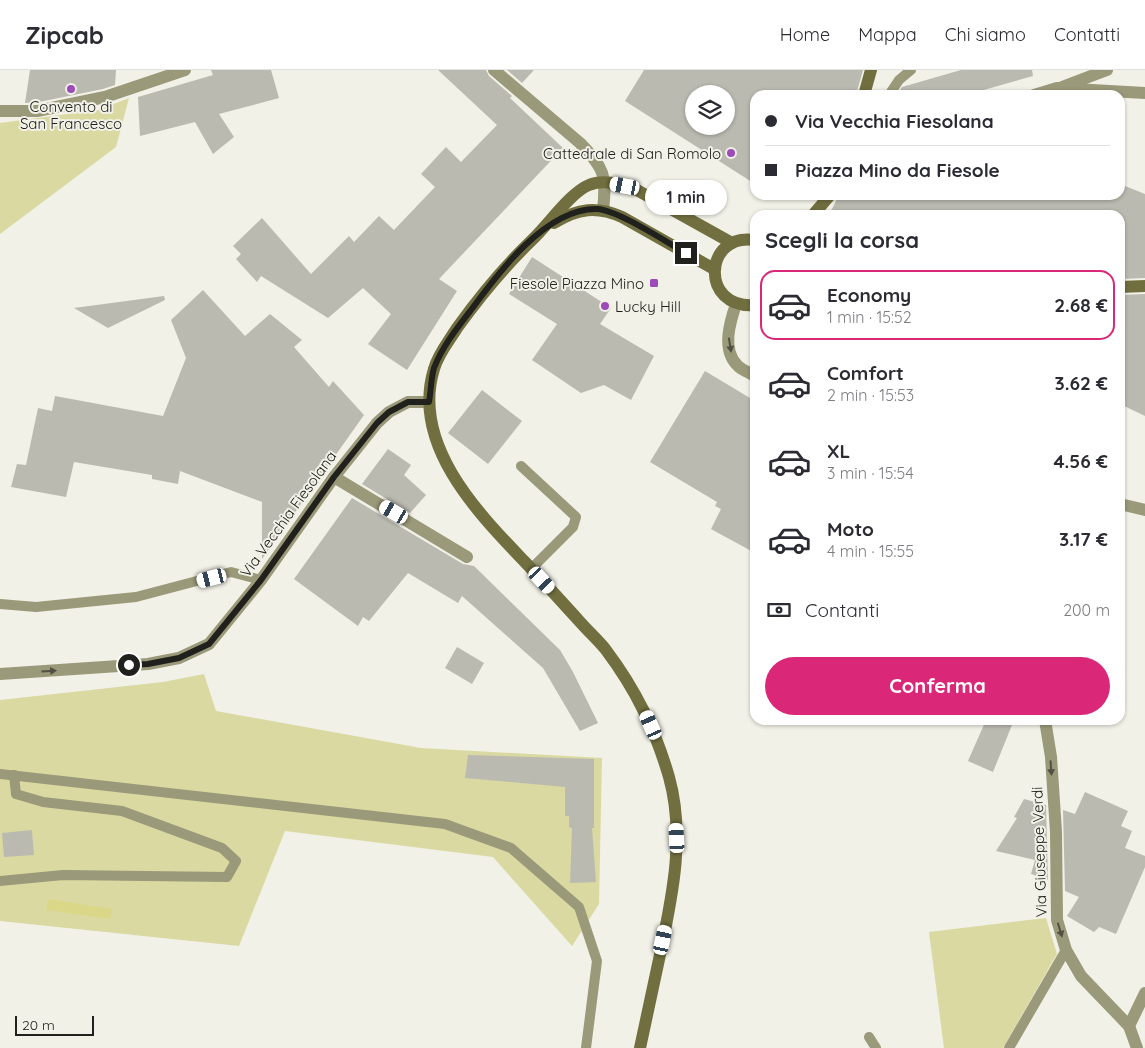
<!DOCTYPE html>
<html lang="it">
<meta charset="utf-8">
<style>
:root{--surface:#fff;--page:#f7f7f7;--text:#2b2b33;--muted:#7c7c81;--line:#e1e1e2;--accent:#db2777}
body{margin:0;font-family:Quicksand,sans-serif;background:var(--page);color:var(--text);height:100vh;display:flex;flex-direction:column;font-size:19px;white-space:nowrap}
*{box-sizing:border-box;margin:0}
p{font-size:16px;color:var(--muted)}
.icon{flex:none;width:28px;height:28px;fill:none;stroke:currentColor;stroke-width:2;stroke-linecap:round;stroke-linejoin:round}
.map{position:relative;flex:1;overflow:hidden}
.details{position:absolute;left:750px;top:140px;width:375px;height:515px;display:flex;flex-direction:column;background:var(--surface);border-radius:15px;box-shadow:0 1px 4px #0004}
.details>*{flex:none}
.hud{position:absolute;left:750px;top:20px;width:375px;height:110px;border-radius:15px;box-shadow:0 1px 4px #0004;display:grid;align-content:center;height:110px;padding:0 15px;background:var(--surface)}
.controls{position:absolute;left:685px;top:15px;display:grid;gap:10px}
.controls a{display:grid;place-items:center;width:50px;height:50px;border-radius:50%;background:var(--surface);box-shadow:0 1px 4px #0004;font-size:25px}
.scale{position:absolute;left:15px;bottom:12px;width:79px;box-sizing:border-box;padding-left:5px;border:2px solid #20201d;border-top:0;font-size:14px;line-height:18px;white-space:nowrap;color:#20201d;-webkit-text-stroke:4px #f1f1e7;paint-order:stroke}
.end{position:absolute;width:22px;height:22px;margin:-11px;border:6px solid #20201d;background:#fff;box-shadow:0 0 0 2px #fff}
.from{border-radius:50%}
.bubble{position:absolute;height:35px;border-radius:18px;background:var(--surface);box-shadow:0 1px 4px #0004;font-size:16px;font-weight:800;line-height:35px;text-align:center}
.car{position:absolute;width:15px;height:30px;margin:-15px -8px;border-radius:6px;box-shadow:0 0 4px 1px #0007;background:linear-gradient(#fff 24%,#345 0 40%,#fff 0 76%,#345 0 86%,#fff 0)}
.hud b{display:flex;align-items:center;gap:18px;height:48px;font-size:19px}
.hud b+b{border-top:1px solid var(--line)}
.hud i{width:12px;height:12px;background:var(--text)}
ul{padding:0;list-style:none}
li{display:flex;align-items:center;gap:15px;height:70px;margin:0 10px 8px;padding:0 5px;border:2px solid transparent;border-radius:15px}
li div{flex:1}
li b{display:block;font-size:19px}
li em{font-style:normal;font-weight:800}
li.selected{border-color:var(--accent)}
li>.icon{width:45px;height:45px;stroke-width:1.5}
h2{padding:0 15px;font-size:22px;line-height:60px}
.pay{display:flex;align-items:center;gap:12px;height:55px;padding:0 15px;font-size:19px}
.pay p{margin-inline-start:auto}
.action{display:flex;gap:10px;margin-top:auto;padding:10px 15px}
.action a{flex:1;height:58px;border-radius:30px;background:var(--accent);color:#fff;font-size:20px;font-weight:800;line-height:58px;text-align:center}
header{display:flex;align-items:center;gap:30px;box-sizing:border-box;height:70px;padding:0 25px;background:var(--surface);border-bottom:1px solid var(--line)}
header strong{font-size:24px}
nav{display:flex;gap:28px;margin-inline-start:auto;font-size:18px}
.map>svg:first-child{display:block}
.green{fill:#dad9a1}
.water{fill:#dad888}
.building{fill:#babab1;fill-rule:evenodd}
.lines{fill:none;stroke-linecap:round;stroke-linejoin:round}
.lane{stroke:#9a9979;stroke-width:10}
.street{stroke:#9a9979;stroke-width:12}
.secondary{stroke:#716f3f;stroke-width:12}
.oneway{fill:#515042}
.route{stroke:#20201d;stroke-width:6}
.poi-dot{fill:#9d4bb9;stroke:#f1f1e7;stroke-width:2}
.labels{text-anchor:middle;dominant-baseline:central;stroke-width:4;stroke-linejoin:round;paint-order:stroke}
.poi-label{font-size:15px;fill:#20201d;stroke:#f1f1e7;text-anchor:end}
.street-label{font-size:15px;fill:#20201d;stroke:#f1f1e7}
</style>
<header>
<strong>Zipcab</strong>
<nav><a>Home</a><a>Mappa</a><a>Chi siamo</a><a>Contatti</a></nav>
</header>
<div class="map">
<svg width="1145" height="978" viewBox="0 0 1145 978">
<rect width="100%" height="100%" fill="#f1f1e7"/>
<g class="green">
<polygon points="129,28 116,77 0,164 0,53 98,40"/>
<polygon points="204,604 216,641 421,678 602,688 599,834 572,876 493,787 285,761 239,876 0,851 0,630 163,612"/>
<polygon points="1046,848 1057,884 1003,978 944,978 929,862"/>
</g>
<polygon class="water" points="48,829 112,839 110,849 46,840"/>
<g class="building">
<polygon points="30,0 116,0 115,15 103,19 39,32 25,33"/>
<polygon points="211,0 271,0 279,28 219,44 234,67 213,84 195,52 140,66 138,27 213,5"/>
<polygon points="438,0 486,0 489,6 512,26 510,28 563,78 439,209 457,221 407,300 368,274 391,244 363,218 328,248 261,206 257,212 236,189 241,184 233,176 262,148 311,204 349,166 354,172 379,146 394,160 435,117 421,104 446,77 461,92 497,55"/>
<polygon points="507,0 534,0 522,13"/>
<path d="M644,0h219l-7,25h-101v89l-130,-83zM694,24h32v32h-32z"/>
<polygon points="961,0 1032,0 1033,6 966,25 897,25 902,17"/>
<polygon points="1120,114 1145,124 1145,208 1120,209 1120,145 829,145 839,125 1120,125"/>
<polygon points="532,187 611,238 600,254 654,286 631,330 604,315 581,323 532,290 557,254 509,224"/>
<polygon points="203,220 245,266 270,244 302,270 294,277 329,317 333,311 364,345 262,489 262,432 180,401 178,414 152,409 152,405 74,392 66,427 11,417 17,394 26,395 38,338 52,341 55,326 163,346 186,288 171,250"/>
<polygon points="1145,224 1145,346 1120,334 1120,225"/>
<polygon points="164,226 165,230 108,258 74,238"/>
<polygon points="705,301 755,331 755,483 711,459 721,439 715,436 717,432 650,392"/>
<polygon points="482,320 522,351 488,394 448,363"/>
<polygon points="388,379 411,395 404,405 426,425 410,443 362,414"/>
<polygon points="352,428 463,494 474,496 560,580 573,602 598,653 580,661 543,598 462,526 458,533 408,503 369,551 363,547 358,556 294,509"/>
<polygon points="457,577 484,593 472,614 445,598"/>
<polygon points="986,650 1014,650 993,702 968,691"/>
<polygon points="468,685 594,689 594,758 592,758 596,812 570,813 572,758 569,757 569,746 565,746 565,717 465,708"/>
<polygon points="1085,722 1128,741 1121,756 1132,761 1125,778 1145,786 1145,797 1116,864 1099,857 1094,862 1067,846 1079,827 1065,821 1063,740 1075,744"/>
<polygon points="1024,729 1046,735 1048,810 1031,804 1035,790 996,781 1017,748 1014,747"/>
<polygon points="32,760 34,785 4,787 2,763"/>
</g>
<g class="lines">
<g class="lane">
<polyline points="889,25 899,10 911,0"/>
<polyline points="521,396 576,447 573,457 531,499"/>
<polyline points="0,534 36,537 136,527 231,502 261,510"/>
<polyline points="0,704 445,754 511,778 579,837 597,891 586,978"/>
<polyline points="0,811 63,805 227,807 236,791 222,778 122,741 43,732 16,724 14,705"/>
<polyline points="869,967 876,978"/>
<polyline points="1009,978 1066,880"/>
</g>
<g class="street">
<path d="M494,0l86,73c24,25 27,32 23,67"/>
<polyline points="1062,17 1107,0"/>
<polyline points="1034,25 1057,18 1145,23"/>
<polyline points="0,41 37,41 105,27 185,0"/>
<path d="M736,234c-6,18 -15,46 2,62 4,4 12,7 17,10"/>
<polyline points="334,407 467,487"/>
<polyline points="1120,434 1145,440"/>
<polyline points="0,604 148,594 179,588 209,574 261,510 334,407 377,353 389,342 408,332 429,332"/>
<polyline points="1045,650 1051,687 1056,762 1057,850 1066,880 1081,906 1129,956 1137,978"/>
<polyline points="1129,956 1145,923"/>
</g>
<g class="secondary">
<polyline points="864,25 871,0"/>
<polyline points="813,145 830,125"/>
<path d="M554,153c24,-15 43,-17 68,-6l92,52"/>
<path d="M755,170c-51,-8 -56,69 0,65"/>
<polyline points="1120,217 1145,216"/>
<path d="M640,978c7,-33 14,-66 21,-98 12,-57 24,-116 8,-173 -14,-48 -33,-87 -63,-127 -7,-9 -17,-18 -25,-27 -19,-21 -38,-42 -57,-62 -47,-49 -113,-117 -90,-192 4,-15 15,-28 23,-41 23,-32 47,-61 75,-88 16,-15 39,-48 57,-55 14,-6 33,-1 46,4l97,54"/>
</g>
</g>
<defs><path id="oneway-solid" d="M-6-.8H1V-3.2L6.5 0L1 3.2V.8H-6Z" transform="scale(1.25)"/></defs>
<g class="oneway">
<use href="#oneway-solid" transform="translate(730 275) rotate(81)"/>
<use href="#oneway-solid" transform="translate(49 601) rotate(-4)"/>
<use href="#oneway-solid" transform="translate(1051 698) rotate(86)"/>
<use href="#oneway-solid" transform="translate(1060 860) rotate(73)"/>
</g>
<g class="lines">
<path class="route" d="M129,595l19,-1 31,-6 30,-14 52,-64 73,-103 43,-54 12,-11 19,-10h21c2,-11 2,-24 5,-34 8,-21 23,-40 37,-58 27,-37 75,-102 126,-101 21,1 69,33 89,44"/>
</g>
<g class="poi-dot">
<circle cx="71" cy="19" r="5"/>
<circle cx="731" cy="83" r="5"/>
<rect x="649" y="208" width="10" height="10" rx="2.5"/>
<circle cx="605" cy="236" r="5"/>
</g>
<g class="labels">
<g class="poi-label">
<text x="71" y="36" text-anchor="middle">Convento di<tspan x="71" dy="17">San Francesco</tspan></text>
<text x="721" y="83">Cattedrale di San Romolo</text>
<text x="644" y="213">Fiesole Piazza Mino</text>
<text x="615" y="236" text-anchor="start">Lucky Hill</text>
</g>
<g class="street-label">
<text transform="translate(288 444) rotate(-54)">Via Vecchia Fiesolana</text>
<text transform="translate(1039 782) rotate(-92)">Via Giuseppe Verdi</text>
</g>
</g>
</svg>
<div class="controls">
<a><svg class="icon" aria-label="layers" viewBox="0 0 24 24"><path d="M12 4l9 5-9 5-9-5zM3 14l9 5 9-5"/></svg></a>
</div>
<div class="scale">20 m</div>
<i class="end from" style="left:129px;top:595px"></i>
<i class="end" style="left:686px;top:183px"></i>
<div class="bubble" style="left:645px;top:110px;width:82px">1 min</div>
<i class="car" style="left:625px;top:116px;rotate:281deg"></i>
<i class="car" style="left:394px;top:442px;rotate:300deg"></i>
<i class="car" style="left:212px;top:508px;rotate:256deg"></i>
<i class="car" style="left:542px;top:510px;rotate:137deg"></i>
<i class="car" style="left:651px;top:655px;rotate:336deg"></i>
<i class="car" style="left:677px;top:768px;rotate:357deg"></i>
<i class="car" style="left:663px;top:870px;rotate:12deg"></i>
<div class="hud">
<b><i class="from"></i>Via Vecchia Fiesolana</b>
<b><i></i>Piazza Mino da Fiesole</b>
</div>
<section class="details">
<h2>Scegli la corsa</h2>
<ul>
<li class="selected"><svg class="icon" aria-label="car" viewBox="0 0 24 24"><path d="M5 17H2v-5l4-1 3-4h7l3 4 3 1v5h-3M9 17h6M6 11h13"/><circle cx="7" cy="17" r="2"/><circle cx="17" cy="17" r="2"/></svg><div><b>Economy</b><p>1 min · 15:52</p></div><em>2.68 €</em></li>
<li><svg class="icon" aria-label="car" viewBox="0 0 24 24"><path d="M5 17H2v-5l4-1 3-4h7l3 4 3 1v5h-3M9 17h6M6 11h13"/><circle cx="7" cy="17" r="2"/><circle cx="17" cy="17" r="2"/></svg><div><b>Comfort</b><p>2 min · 15:53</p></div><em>3.62 €</em></li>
<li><svg class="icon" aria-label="car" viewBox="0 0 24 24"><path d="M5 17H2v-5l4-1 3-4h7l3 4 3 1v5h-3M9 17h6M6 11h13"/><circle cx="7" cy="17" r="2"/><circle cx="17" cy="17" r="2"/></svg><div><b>XL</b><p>3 min · 15:54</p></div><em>4.56 €</em></li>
<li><svg class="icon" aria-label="car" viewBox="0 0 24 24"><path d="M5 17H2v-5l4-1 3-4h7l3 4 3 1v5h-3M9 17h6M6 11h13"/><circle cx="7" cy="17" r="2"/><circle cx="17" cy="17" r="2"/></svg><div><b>Moto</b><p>4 min · 15:55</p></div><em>3.17 €</em></li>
</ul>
<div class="pay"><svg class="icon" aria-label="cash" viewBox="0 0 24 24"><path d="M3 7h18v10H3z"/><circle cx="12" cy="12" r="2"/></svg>Contanti<p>200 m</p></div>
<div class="action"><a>Conferma</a></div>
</section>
</div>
